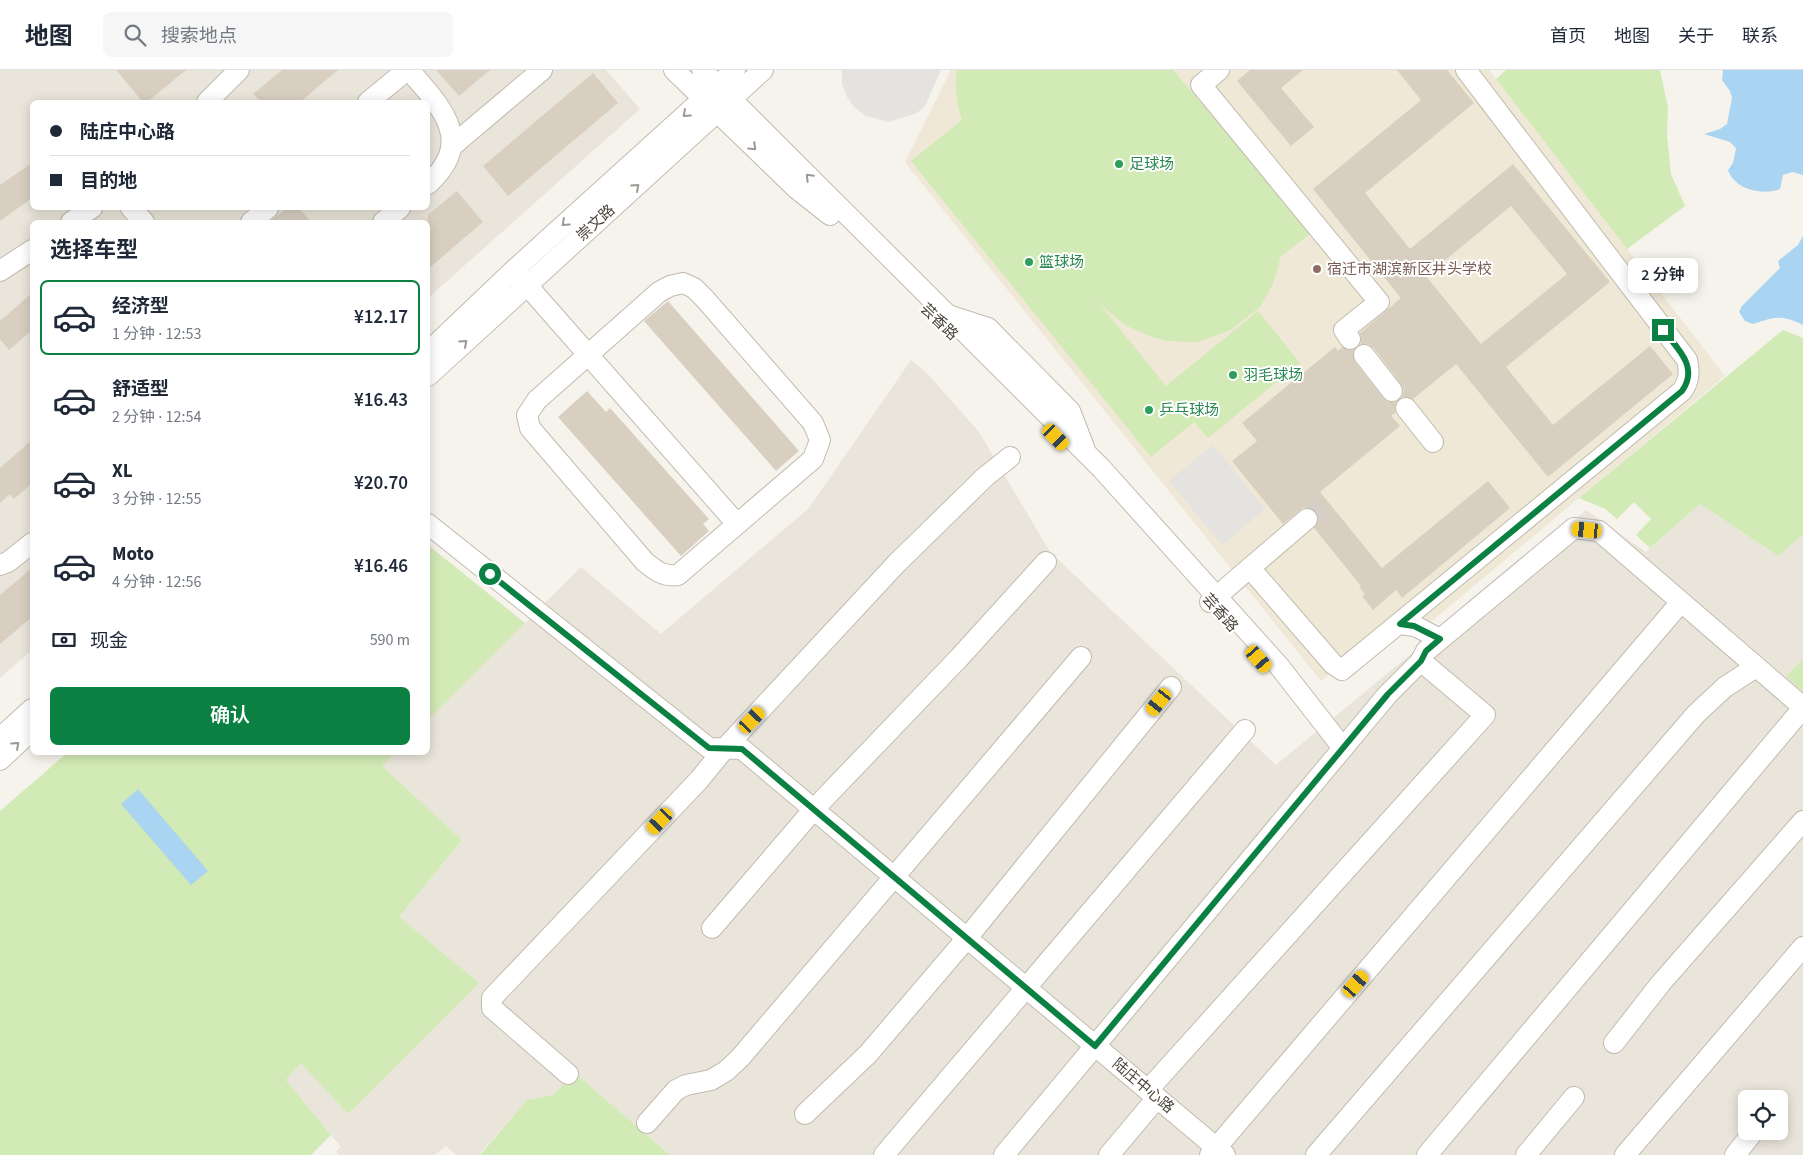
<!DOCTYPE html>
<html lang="zh">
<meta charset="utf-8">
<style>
:root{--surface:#fff;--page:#f6f6f7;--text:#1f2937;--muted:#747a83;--line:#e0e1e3;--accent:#0b8043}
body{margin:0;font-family:"Source Sans 3","Noto Sans SC",sans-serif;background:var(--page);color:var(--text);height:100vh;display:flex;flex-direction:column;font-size:19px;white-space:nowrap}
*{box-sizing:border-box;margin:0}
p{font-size:16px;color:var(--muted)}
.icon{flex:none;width:28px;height:28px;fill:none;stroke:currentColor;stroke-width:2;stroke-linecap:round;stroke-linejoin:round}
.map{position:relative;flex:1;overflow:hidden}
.drawer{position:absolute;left:30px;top:150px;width:400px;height:535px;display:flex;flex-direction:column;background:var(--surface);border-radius:8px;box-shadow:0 2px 12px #0003}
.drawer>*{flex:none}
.banner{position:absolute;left:30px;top:30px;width:400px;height:110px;border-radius:8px;box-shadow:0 2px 12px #0003;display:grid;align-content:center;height:110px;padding:0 20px;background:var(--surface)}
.controls{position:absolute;left:1738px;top:1020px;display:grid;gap:10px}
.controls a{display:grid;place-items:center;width:50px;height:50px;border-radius:8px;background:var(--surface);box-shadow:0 2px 12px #0003;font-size:25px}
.end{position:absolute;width:22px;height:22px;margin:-11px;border:6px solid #0b8043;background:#fff;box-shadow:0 0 0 2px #fff}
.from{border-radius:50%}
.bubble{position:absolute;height:35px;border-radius:8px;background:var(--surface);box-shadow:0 2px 12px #0003;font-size:16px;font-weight:600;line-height:35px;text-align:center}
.car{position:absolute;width:15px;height:30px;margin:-15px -8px;border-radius:6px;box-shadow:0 0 4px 1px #0007;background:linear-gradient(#f5c518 24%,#345 0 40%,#f5c518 0 76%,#345 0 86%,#f5c518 0)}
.banner b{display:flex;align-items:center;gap:18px;height:48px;font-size:19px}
.banner b+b{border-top:1px solid var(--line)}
.banner i{width:12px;height:12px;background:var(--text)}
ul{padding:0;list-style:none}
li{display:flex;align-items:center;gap:15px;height:75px;margin:0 10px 8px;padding:0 10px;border:2px solid transparent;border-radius:8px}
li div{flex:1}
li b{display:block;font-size:19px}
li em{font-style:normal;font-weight:600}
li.active{border-color:var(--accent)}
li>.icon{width:45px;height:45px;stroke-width:1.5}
h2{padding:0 20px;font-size:22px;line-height:60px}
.pay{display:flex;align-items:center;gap:12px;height:55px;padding:0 20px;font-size:19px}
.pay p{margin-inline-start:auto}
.cta{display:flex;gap:10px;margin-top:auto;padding:10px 20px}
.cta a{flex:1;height:58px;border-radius:8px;background:var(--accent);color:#fff;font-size:20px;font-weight:600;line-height:58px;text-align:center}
header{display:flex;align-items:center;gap:30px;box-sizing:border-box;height:70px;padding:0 25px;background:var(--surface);border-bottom:1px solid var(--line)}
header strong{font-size:24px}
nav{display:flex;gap:28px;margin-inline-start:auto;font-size:18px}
.search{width:350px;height:45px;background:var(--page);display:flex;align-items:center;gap:12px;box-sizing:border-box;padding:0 18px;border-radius:8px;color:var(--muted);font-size:19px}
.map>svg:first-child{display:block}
.residential{fill:#eae5da;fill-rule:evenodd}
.education{fill:#efe8d6}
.green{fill:#d2eab5}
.parking{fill:#e5e3e0}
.water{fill:#a9d4f2}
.building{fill:#d8cfc1;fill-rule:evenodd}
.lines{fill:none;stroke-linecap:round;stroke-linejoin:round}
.minor-tunnel{stroke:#d4d0c8;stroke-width:20;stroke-dasharray:20 10;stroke-linecap:butt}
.minor-casing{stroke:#c2bbae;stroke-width:22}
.minor{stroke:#fff;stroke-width:20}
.oneway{stroke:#9c9892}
.route{stroke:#0b8043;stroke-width:6}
.leisure-dot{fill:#2e9e5b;stroke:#fff;stroke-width:2}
.education-dot{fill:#8d6e63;stroke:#fff;stroke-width:2}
.labels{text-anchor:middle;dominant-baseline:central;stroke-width:4;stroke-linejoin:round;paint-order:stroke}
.leisure-label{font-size:15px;fill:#27864d;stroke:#fff;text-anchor:start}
.street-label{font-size:15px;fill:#4b4439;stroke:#fff}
.education-label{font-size:15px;fill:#785e54;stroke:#fff;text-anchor:start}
</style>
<header>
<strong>地图</strong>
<div class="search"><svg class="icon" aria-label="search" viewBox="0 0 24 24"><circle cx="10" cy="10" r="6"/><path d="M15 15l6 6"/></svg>搜索地点</div>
<nav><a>首页</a><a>地图</a><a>关于</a><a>联系</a></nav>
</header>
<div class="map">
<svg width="1803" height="1085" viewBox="0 0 1803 1085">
<rect width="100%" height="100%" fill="#f6f3ec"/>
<g class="residential">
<path d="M0,0h606l34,39 -212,189v-76h-396v428l-32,28zM32,32h396v106h-396z"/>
<path d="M911,290l17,14 51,58 71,120 226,213 310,-255 60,42 54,-48 78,52 25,-21v620h-1133l-95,-82 -22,22 -26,5 -48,55h-23l-10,-9 -11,9h-96l-3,-3 5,-5 -55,-67 16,-18 46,52 51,-197 63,-77 -81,-74 14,-13 33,-1v-32l153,-153 80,67 148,-126zM1746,1029h33v32h-33z"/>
</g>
<polygon class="education" points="951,0 1489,0 1725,306 1426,556 1410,537 1321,611 905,92"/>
<g class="green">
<path d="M957,0h216l138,163 -30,23 -8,28 -12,22 -30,24 -33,12 -31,-1 -15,-4 -27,-12 -23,-19 -12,-14 76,94 92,-75 42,52 -92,75 -14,-16 -43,35 -240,-296 51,-41c-5,-17 -8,-32 -5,-50z"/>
<polygon points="1506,0 1660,0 1668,37 1667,65 1671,104 1685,136 1627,179 1496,9"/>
<polygon points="1783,260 1803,268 1803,465 1778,486 1700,434 1650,478 1636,465 1651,449 1634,432 1617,449 1605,439 1579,428"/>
<polygon points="428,475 525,553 428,650"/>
<polygon points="1803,589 1803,622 1786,606"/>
<polygon points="67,683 395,683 382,696 462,770 399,847 479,913 348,1044 301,993 286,1010 331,1065 311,1085 0,1085 0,741"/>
<polygon points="575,1003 670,1085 480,1085 527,1030 553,1025"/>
</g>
<g class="parking">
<polygon points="842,0 941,0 925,36 917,43 889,52 866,46 855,38 847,27 842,14"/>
<polygon points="1213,375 1265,439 1222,475 1169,411"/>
</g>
<g class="water">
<path d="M1723,0h80v105l-11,-3 -9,3 -3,14c-18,7 -46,0 -52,-19l5,-7 3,-15 -6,-6 -26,-8 16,-5 7,-5 5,-26 -2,-7 -8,-11z"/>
<path d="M1803,166v89c-21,-11 -29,-8 -50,-1l-8,-3 -6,-9 3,-6 38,-38 -2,-7 20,-16z"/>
<polygon points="138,719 208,801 191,815 121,734"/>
</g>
<g class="building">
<polygon points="116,0 186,0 147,32 143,32"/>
<polygon points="282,0 338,0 300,32 261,32 253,24"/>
<polygon points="436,0 490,0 459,26"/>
<polygon points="1250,0 1303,0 1281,18 1314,57 1291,76 1237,11"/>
<path d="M1397,0h50l27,33 -109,90 45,56 103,-85 97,118 -104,85 47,58 97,-79 23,28 -125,103 -92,-113 -43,35 -11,-2 2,-7 -3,-6 -28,-37 -5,-3h-7l-1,-11 41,-35 -88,-109 108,-89zM1511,136l56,68 -86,70 -55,-68z"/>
<polygon points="593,3 618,33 508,126 483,96"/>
<polygon points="32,93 32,128 0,151 0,115"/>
<polygon points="457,121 483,152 428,199 428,145"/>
<polygon points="287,138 299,138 311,152 269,152"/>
<polygon points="32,223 32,260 9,280 0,269 0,251"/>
<polygon points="668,231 799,381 776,401 644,251"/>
<polygon points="1335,277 1338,281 1342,277 1353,280 1355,292 1383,328 1388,332 1396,332 1395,343 1391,346 1400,356 1320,422 1382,498 1488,411 1510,438 1402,528 1396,520 1373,540 1362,526 1365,524 1359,517 1361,516 1314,458 1319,447 1316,441 1304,437 1283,454 1232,391 1257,371 1242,353"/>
<polygon points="587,321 606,342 610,338 709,449 703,454 709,461 681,486 558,347"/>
<polygon points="32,370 32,413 14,429 10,424 0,433 0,398"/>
<polygon points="32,498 32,547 0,574 0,525"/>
</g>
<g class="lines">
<polyline class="minor-tunnel" points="1307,449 1328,432"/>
<g class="minor-casing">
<g id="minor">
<path d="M409,0c32,37 67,71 19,114"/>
<polyline points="674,0 797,119 830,145"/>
<polyline points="702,0 1101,398 1279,596 1343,678"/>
<polyline points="1219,0 1201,15 1379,232 1344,260 1350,269"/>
<polyline points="207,32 239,0"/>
<polyline points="368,32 407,0"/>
<polyline points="452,76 542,0"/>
<polyline points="131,138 144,152"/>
<polyline points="71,152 92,138"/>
<polyline points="251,152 268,138"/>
<polyline points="383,152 400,138"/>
<polyline points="0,201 32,180"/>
<polyline points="518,205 737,454"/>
<path d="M683,213l11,5 11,11 108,124 7,17 -7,19 -135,116c-14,2 -22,-4 -33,-13l-115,-134 -3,-13 10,-15 122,-108 11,-6z"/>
<polyline points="951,246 988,258 1070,341 1084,377"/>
<polyline points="428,282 514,200 735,0"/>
<polyline points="1364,285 1392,321"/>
<polyline points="428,306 763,0"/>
<polyline points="1406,338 1433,372"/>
<polyline points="428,454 709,678 742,679 1225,1085"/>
<polyline points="0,495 8,492 32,473"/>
<path d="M1250,498l83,96 9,6 340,-279c7,-10 8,-18 5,-31l-221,-290"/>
<polyline points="1210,532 1307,449"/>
<polyline points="1400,554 1415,556 1440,569"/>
<polyline points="0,668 32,639"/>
<polyline points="0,690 32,660"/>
<polyline points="712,858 814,739 959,588 1046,492"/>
<polyline points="1614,973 1661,913 1803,751"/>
<polyline points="568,1004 492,938 492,928 699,710 725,678 897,493 985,407 1010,387"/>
<polyline points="1148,1020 1485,645 1421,591 1426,581 1574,458 1599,461 1803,637"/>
<polyline points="805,1044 868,984 967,868 1171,617"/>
<polyline points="647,1053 676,1020 686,1015 711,1010 726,1001 740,988 1081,587"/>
<polyline points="884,1085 1245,660"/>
<polyline points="1004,1085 1388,624 1421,591"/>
<polyline points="1109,1085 1157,1028"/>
<polyline points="1210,1085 1681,532"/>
<polyline points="1316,1085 1696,644 1725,617 1756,597"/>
<polyline points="1427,1085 1803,638"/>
<polyline points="1526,1085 1574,1027"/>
<polyline points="1625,1085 1803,877"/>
<polyline points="1735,1085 1754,1061"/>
</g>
</g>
<use href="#minor" class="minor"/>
</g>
<defs><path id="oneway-chevron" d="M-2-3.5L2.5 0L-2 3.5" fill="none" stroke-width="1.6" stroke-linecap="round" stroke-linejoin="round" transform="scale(1.25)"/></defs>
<g class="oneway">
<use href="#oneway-chevron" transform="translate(686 44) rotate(138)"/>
<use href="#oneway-chevron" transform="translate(753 77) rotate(44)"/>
<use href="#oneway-chevron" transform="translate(809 107) rotate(-135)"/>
<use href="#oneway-chevron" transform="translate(636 117) rotate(-42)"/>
<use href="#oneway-chevron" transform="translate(565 153) rotate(138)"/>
<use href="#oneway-chevron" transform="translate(464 273) rotate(-42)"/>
<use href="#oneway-chevron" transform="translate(16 675) rotate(-42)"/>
</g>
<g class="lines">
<path class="route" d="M490,504l219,174 33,1 353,297 293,-352 33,-33 5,-10 14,-12 -26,-13 -14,-2 282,-233c17,-24 -4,-42 -19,-61"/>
</g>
<g class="leisure-dot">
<circle cx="1119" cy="94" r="5"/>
<circle cx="1029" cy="192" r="5"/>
<circle cx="1233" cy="305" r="5"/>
<circle cx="1149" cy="340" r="5"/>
</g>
<circle class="education-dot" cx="1317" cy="199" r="5"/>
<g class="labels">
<g class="leisure-label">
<text x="1129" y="94">足球场</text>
<text x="1039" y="192">篮球场</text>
<text x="1243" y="305">羽毛球场</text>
<text x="1159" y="340">乒乓球场</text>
</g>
<g class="street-label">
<text transform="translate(596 153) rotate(-42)">崇文路</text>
<text transform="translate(939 252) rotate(44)">芸香路</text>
<text transform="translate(1220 543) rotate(49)">芸香路</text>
<text transform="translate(1143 1016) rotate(40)">陆庄中心路</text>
</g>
<g class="education-label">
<text x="1327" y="199">宿迁市湖滨新区井头学校</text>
</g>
</g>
</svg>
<div class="controls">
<a><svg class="icon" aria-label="locate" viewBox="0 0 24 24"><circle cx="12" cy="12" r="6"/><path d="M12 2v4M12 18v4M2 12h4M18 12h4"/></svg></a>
</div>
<i class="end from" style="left:490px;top:504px"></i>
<i class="end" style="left:1663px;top:260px"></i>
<div class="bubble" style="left:1628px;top:188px;width:70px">2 分钟</div>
<i class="car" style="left:1056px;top:367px;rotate:136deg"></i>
<i class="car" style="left:1587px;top:460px;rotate:276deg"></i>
<i class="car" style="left:1259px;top:589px;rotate:139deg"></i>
<i class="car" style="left:1159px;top:632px;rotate:219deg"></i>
<i class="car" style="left:752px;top:650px;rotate:43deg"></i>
<i class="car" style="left:660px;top:751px;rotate:223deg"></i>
<i class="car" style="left:1356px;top:914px;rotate:41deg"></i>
<div class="banner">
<b><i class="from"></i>陆庄中心路</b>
<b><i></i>目的地</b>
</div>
<section class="drawer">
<h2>选择车型</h2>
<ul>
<li class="active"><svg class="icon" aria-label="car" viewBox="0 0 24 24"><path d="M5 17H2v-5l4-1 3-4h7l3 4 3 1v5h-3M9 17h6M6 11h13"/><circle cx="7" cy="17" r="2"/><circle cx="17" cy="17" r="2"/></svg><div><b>经济型</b><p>1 分钟 · 12:53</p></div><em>¥12.17</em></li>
<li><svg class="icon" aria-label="car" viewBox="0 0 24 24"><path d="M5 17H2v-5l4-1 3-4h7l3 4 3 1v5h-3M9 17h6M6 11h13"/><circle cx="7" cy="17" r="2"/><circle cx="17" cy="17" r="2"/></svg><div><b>舒适型</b><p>2 分钟 · 12:54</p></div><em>¥16.43</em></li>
<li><svg class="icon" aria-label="car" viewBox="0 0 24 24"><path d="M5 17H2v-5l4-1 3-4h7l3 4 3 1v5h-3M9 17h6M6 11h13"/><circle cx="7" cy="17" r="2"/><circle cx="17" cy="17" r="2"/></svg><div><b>XL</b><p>3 分钟 · 12:55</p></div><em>¥20.70</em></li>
<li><svg class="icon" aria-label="car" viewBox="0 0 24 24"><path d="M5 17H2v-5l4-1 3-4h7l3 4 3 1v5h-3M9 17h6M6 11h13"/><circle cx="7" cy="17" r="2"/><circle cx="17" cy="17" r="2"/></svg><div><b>Moto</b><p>4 分钟 · 12:56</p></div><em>¥16.46</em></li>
</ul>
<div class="pay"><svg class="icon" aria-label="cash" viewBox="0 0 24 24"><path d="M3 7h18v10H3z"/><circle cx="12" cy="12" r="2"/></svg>现金<p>590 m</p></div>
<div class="cta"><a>确认</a></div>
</section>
</div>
